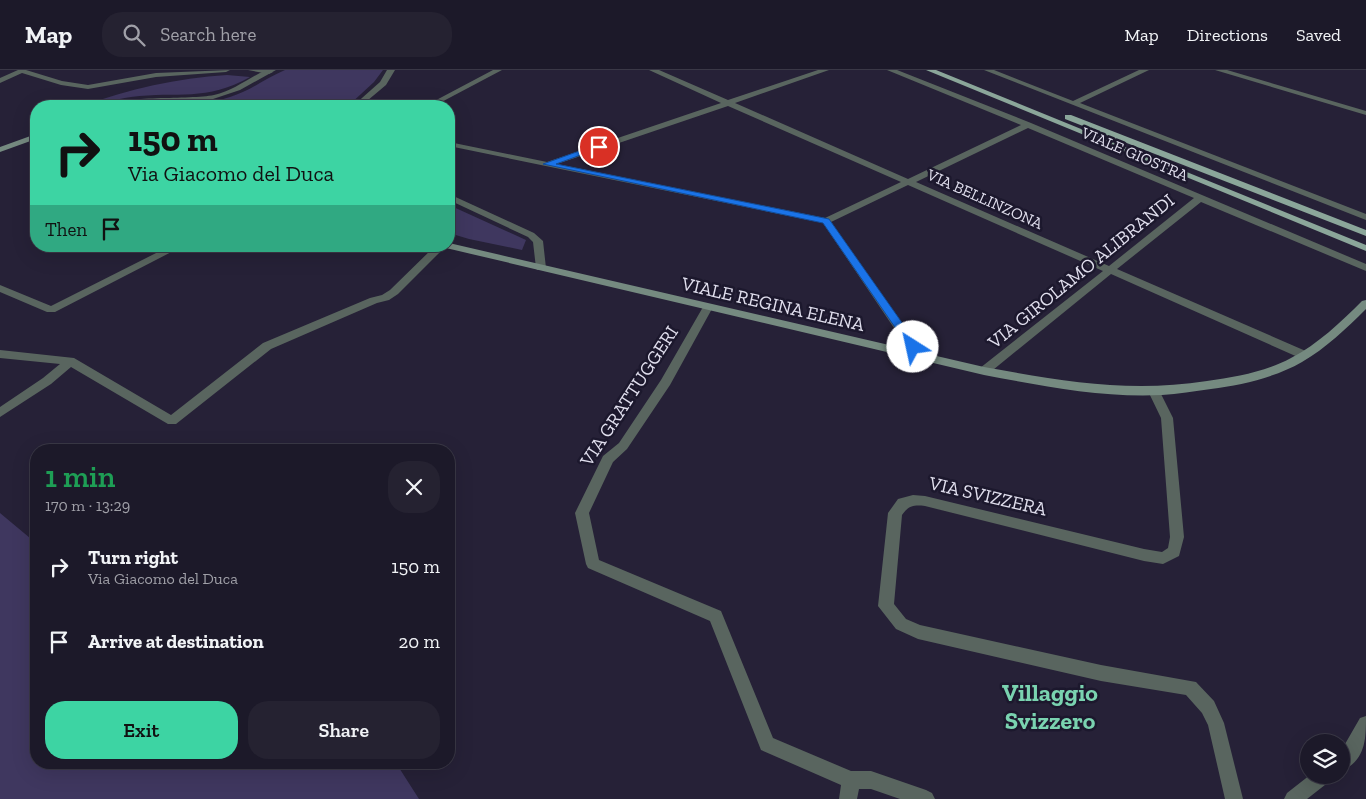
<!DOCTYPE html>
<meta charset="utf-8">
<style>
body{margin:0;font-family:"Zilla Slab",serif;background:#252231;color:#f1f3f6;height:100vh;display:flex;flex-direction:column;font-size:19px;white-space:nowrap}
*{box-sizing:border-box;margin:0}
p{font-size:16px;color:#a0a0a8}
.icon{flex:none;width:28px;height:28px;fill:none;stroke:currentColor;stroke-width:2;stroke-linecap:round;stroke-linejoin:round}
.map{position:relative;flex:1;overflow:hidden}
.sheet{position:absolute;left:30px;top:374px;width:425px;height:325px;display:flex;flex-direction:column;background:#1c1929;border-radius:20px;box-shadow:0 5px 20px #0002,0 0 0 1px #3a3846}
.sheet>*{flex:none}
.guide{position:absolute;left:30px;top:30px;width:425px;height:152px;border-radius:20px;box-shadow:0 5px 20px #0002,0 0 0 1px #3a3846;background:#3dd4a3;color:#111;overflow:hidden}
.tools{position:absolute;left:1300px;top:664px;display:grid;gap:10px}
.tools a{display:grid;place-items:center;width:50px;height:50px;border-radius:50%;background:#1c1929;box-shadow:0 5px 20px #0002,0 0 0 1px #3a3846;font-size:25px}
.pin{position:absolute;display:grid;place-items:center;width:42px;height:42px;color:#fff;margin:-21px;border:2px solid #fff;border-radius:50%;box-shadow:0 1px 5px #0007}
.me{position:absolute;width:55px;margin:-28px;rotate:325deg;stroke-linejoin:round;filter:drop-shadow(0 0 4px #0008)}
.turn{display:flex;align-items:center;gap:18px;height:105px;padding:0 15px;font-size:22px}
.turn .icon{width:65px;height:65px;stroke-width:2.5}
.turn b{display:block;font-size:35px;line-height:42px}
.then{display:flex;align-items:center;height:48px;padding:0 15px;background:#0003;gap:10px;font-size:19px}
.round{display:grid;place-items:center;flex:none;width:52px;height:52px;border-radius:20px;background:#252231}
.overview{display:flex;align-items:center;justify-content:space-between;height:85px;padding:0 15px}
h1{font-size:30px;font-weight:600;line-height:38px;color:#1e9e55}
.action{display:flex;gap:10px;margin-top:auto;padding:10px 15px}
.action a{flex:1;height:58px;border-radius:20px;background:#3dd4a3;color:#111;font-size:20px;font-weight:600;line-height:58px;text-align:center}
.action a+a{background:#252231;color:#f1f3f6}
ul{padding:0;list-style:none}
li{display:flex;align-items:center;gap:15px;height:75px;padding:0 15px}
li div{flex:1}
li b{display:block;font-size:19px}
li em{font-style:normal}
header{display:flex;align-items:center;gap:30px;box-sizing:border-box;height:70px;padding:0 25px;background:#1c1929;border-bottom:1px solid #3a3846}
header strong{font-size:24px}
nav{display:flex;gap:28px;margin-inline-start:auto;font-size:18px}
.search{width:350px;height:45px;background:#252231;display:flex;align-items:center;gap:12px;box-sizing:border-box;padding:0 18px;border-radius:20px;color:#a0a0a8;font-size:19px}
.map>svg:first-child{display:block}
</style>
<header>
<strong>Map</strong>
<div class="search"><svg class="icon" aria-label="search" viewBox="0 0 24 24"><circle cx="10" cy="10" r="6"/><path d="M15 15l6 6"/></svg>Search here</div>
<nav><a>Map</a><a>Directions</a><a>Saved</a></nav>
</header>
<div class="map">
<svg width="1366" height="729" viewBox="0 0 1366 729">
<rect width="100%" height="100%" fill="#262137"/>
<!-- green -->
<path fill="#3f375f" d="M285,0H383L374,12L348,36H134C166,32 198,38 230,27C250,21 266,8 285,0Z
M227,5L250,7C206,32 178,21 131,27C114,29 98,36 82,36C129,19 177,8 227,5Z
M449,135L526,170L522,180L469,169L449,163Z
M0,443L36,473V692L396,693L419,729H0Z"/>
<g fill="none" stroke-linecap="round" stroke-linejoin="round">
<!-- minor -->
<path fill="#59655f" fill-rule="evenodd" d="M18,0H26L62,11L88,15L156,3L230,0L226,2L156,7L88,19L61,15L22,3L0,13V8Z
M248,0H269L273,2L269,4Z
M493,0H502L434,36H425Z
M649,0H659L728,30L818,0H829L735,33L908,109L1021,55L887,0H897L1031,53L1366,194V201L1201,132L1117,199L1308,282L1310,285L1308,288H1300L1111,204L988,304H980L978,301L980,298L1103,201L908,115L831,152L923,283L925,286L919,290L915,289L823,153L449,76V72L547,92L721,33ZM728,36L901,112L825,148L557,94ZM1028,58L1194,128L1109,196L916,112Z
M984,0H994L1073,31L1139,0H1149L1080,33L1366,144V150Z
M1215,0H1227L1366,41V45Z
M170,176H183L55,242H47L0,222V215L51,236Z
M435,176H446L398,224L389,230L377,233L271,279L176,354H168L71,297L51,314L0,347V337L43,308L60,294L0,288V280L74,288L171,345L263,273L370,228L382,225L390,220Z
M708,234L713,237L670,315L627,379L613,392L589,443L599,490L721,541L773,668L851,701H871L926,720L932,723L935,729H900L871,719H859L857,729H839L841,715L761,680L710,551L588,498L586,494L575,443L603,386L619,373L661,310L703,237Z
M1154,317L1158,318L1173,348L1184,467L1179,486L1163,494L1144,491L925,436C914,435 909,435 902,445L894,534L906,549L920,555L1101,595L1196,612L1214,631L1224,653L1243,729H1225L1208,655L1202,643L1186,625L1101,611L918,569L896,559L878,536L888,443L898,429L913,425L925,426L1144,479L1162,482L1168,478L1170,467L1161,348L1148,321Z
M1366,646C1366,668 1366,691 1341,701V681L1360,648Z
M1310,705H1333L1330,711L1307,729H1284L1287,723Z"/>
<!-- tertiary -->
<path fill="#59655f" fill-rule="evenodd" d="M266,0H276L240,20L213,29L187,32L106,36C122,25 190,30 214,25C233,21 248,8 266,0Z
M387,0H395L386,15L361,36H353L380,12Z
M449,124L534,163L543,171L546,198L545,200H537L536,198L533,172L528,167L449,130Z"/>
<!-- secondary -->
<path fill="#758a80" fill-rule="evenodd" d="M36,64V69L0,82V77Z
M449,173L984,297C1062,311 1128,323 1207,311C1236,307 1265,302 1291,288C1318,274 1341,252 1362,231L1366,230V239C1346,259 1326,278 1302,292C1274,308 1241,315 1211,319C1194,321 1178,324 1162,325C1102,328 1043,316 984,305L446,178L444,176H449Z"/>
<!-- primary -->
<path fill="#8ba69a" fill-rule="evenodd" d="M926,0H936L1366,175V181Z
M1065,45H1071L1366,160V166L1065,49Z"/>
</g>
<!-- route -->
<path fill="#1a73e8" stroke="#114b97" d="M596,75L603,77L556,94L829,149L917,274V279H910L823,153L543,94Z"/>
<g text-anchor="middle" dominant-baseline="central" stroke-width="5" stroke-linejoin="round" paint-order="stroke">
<!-- far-street labels -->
<g font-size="16" fill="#e1dfee" stroke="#1c182d">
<text transform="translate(1135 84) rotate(23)">VIALE GIOSTRA</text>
<text transform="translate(985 129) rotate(24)">VIA BELLINZONA</text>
</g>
<!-- street labels -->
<g font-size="19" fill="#e1dfee" stroke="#1c182d">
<text transform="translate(1081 201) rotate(-39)">VIA GIROLAMO ALIBRANDI</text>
<text transform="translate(773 234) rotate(13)">VIALE REGINA ELENA</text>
<text transform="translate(629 326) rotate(-57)">VIA GRATTUGGERI</text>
<text transform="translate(988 426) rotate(13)">VIA SVIZZERA</text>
</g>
<!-- near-neighbourhood labels -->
<g font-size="24" font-weight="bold" fill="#7ad3b0" stroke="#1c182d">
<text x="1050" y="622">Villaggio<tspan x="1050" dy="28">Svizzero</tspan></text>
</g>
</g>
</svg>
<div class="tools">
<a><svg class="icon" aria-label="layers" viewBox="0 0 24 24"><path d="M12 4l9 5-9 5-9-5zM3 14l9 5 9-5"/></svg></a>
</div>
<div class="pin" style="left:599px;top:77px;background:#d93025"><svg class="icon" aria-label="arrive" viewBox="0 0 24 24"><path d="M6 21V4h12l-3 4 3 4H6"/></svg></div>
<svg class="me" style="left:913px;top:277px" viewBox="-20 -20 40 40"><circle r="19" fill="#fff"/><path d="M0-13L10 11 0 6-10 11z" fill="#1a73e8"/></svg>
<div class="guide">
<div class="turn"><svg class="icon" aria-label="right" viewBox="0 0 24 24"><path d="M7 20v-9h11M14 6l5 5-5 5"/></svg><div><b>150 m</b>Via Giacomo del Duca</div></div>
<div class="then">Then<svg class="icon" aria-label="arrive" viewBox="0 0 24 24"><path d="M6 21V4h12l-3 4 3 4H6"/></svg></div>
</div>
<section class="sheet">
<div class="overview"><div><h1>1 min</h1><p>170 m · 13:29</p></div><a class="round"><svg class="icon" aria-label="close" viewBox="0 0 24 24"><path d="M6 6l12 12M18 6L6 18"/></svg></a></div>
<ul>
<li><svg class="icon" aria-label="right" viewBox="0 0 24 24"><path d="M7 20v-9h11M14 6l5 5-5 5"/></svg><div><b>Turn right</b><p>Via Giacomo del Duca</p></div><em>150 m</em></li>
<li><svg class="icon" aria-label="arrive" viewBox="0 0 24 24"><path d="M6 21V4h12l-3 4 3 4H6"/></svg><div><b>Arrive at destination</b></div><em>20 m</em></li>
</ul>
<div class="action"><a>Exit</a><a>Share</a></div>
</section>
</div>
